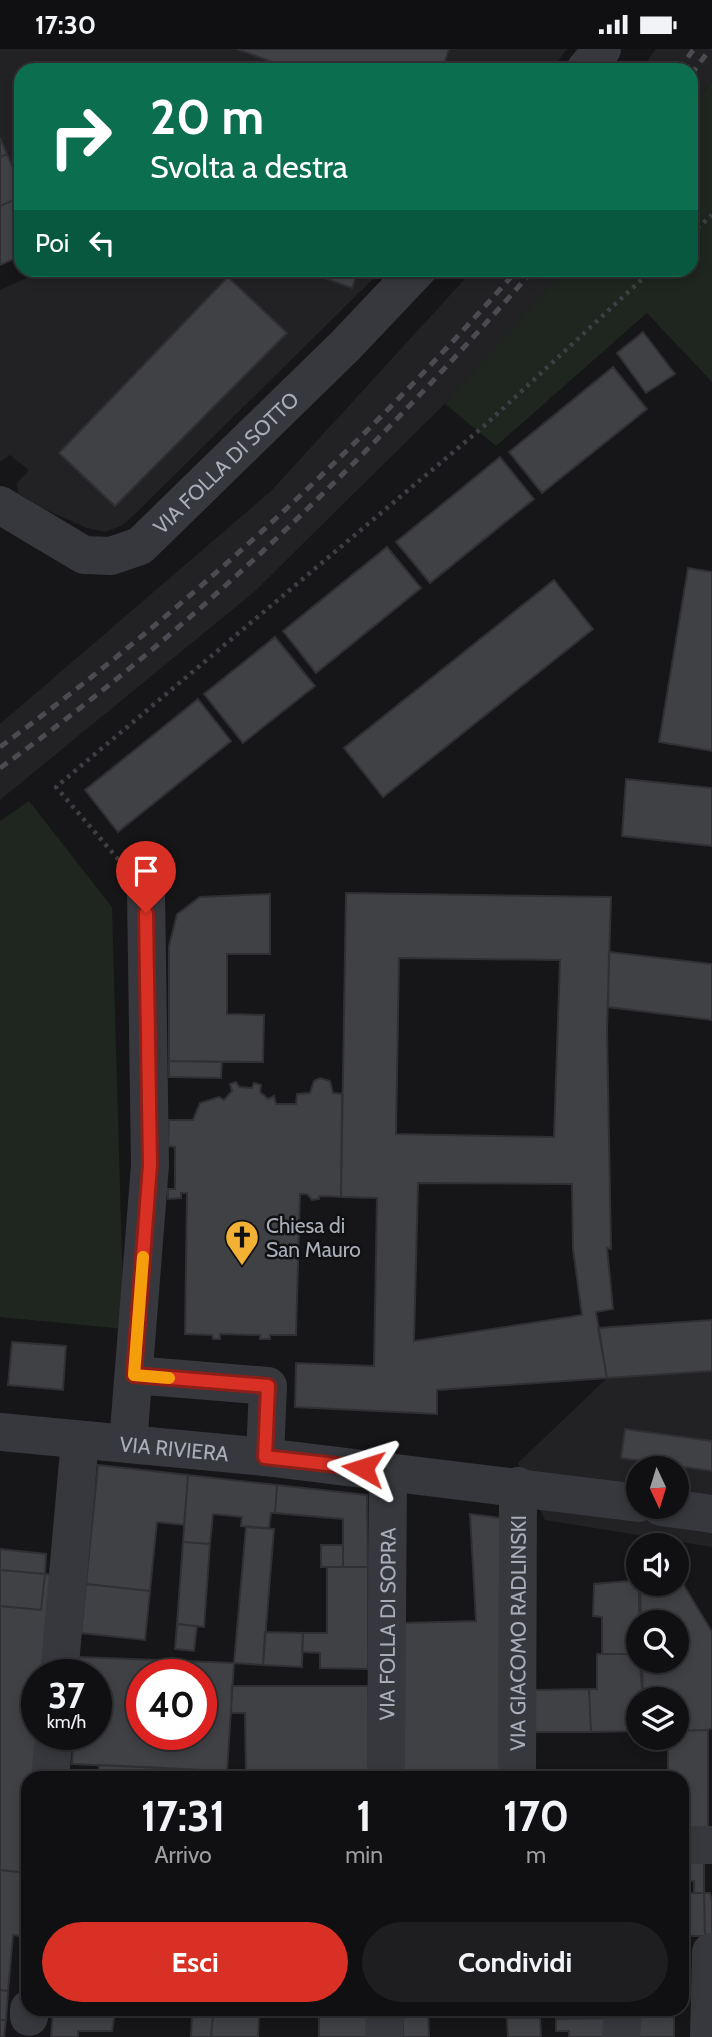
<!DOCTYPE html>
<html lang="it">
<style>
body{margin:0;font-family:Cabin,sans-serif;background:#1e1e20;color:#f1f3f6;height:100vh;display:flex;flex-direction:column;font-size:26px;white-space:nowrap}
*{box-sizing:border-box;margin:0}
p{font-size:23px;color:#9c9d9f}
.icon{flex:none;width:38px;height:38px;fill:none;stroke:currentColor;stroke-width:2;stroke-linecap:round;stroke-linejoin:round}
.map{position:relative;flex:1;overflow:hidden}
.side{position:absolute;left:21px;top:1722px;width:668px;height:245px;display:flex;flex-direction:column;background:#101012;border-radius:21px;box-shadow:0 4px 10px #0003,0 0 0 2px #303032}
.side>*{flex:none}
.banner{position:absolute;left:14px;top:14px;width:684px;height:214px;border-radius:21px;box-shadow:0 4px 10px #0003,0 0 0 2px #303032;background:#0b6e4f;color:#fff;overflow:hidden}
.needle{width:46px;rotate:176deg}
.fabs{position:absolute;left:626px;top:1407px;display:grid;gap:14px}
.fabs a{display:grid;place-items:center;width:63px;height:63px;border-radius:50%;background:#101012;box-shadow:0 4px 10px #0003,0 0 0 2px #303032;font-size:35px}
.speed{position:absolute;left:21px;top:1610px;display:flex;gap:14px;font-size:35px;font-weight:700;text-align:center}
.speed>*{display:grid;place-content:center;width:91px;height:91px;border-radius:50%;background:#101012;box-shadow:0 4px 10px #0003,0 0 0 2px #303032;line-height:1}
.speed small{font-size:18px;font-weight:400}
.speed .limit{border:10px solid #d22;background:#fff;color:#111}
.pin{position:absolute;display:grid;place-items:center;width:60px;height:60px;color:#fff;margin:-72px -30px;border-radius:50% 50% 50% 0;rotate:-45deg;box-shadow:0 0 7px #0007}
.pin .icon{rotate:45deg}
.me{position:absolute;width:77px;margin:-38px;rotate:276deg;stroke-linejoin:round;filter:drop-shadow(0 0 5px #0008)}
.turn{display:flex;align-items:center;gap:24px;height:147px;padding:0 21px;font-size:32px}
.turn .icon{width:91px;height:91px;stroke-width:2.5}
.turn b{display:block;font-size:49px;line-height:60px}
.then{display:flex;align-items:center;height:66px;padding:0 21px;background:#0003;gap:14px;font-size:26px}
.eta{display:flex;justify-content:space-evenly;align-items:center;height:119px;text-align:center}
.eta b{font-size:42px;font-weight:800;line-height:49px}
.cta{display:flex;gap:14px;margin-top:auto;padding:14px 21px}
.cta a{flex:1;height:80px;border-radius:42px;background:#d93025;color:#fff;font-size:28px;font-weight:800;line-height:80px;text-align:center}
.cta a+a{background:#1e1e20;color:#f1f3f6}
.status{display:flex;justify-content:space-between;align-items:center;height:49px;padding:0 35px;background:#101012;direction:ltr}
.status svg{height:19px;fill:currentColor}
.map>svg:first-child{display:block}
</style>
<div class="status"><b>17:30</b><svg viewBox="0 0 49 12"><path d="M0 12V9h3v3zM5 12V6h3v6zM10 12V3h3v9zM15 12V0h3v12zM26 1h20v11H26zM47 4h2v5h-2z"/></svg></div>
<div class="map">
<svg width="712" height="1988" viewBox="0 0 712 1988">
<rect width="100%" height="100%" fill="#161618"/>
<!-- built -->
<path fill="#222225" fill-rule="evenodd" d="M0,0H567L551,21H21V136L0,89Z
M656,0H712V32L691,61V21H640Z
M44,221H382L133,467L121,477L105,483L87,479L44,460L18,444L17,434L29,421L10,406L0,413V241Z
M473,221H565L468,332L254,543L0,751V675L271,442Z
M712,1322V1498L545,1471L518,1414L607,1329ZM639,1419H677V1458H639Z"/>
<!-- green -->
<path fill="#1e261f" d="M712,32V333L647,264L496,397L445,355L565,221L691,220V61Z
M29,752L112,858L124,1280L0,1268V772Z"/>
<!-- building -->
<path fill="#404145" stroke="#303034" stroke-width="2" fill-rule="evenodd" d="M237,0H449L442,21H294Z
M0,89L7,105L0,108Z
M7,105L21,137V148L0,157V108Z
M21,148V207L0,216V157Z
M299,220H359L352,239Z
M228,228L287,284L115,457L59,404Z
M643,283L675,325L646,344L617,304Z
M613,318L647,360L542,444L509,403Z
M500,408L534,450L430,534L396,493Z
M387,498L421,539L316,624L283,582Z
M688,519L712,523V702L659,693Z
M554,531L593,580L383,748L344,699Z
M275,588L315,637L243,694L204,645Z
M198,650L231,692L118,783L85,741Z
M626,730L712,739V797L622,787Z
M346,844L611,848L607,981L611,1200L607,1199L613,1260L596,1263L607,1329L437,1341V1365L295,1358L296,1314L374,1317L377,1149L341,1148ZM399,909L560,911L554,1088L396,1085ZM418,1134L572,1135L573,1200L582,1266L414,1292Z
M270,845V905H227V965L264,966L263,1013L169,1012V897L177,865L200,848Z
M609,903L712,915V971L608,958Z
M169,1012L222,1013L221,1029L169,1028Z
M320,1029L330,1032L333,1044L342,1045L341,1148L319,1147V1150L312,1151L307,1145H300L296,1286H270V1290H260V1286L220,1285V1290H213L212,1286L185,1285L187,1144H181V1149L168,1150V1140H175V1098L168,1097L169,1071H193L200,1054L219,1048L224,1051L232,1042L230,1035L236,1033L239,1038L252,1039L254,1034L261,1036L260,1043L268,1050L274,1047L276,1055H296L297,1045L310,1044L314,1032Z
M712,1271V1322L607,1329L598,1279Z
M12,1293L66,1297L63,1341L8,1336Z
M625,1380L712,1392V1422L621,1409Z
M98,1416L188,1426L184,1476L157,1473L150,1542L86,1535Z
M188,1426L277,1436L275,1464H271L269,1479L241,1477L242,1468L213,1465L210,1495L183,1493Z
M277,1436L367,1446L368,1518H343V1470L275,1464Z
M470,1465L509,1470L510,1729H402L401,1574L476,1572Z
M246,1478L274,1480L263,1616L234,1614Z
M183,1493L210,1495L204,1578L177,1575Z
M321,1496H343V1518H321Z
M0,1500L46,1505L45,1525L0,1521Z
M327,1518H368V1620L320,1619V1604L302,1603L303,1584H327Z
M0,1521L45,1525L41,1561L0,1557Z
M45,1525L63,1527L53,1626H37V1685L42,1729H28V1824L0,1821V1557L41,1561Z
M677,1525L712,1583V1679L708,1681L677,1682V1650H643L642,1612H677V1573H641L640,1535H677Z
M639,1531V1605H602V1568L593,1567L594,1535Z
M86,1535L150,1542L145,1591L81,1584Z
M177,1575L197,1577L194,1602L175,1600Z
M265,1583L303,1584L302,1618L263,1616Z
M597,1605H639L643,1650H639V1682L591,1683L589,1640H597Z
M79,1608L234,1614L227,1722L72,1715L74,1685H96V1626H78ZM142,1626H201V1685H142Z
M232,1637H368L369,1729H246L245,1664H231Z
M589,1640L591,1683H534V1641Z
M708,1681V1789H682V1729H668V1689H677V1682Z
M99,1716L165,1719L164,1729H98Z
M572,1721H592V1729H550L551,1725H572Z
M682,1812H704V1844H694V1832H682Z
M0,1821L28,1824L26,1888L13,1886L8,1942L0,1941Z
M682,1844H704L705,1887H682Z
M704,1844H710L712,1852V1887H705Z
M0,1941L8,1942L6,1971H0Z
M61,1960H115V1964L61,1963Z
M213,1960H259V1968L213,1966Z
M403,1960H428L429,1988H403Z
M638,1960H674V1988H639Z
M53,1962L115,1964L112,1982H78V1988H51Z
M213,1966L211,1988H191L192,1967Z
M213,1966L259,1968L258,1988H211Z
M369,1967V1988H319V1968Z
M507,1969H540L541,1988H508Z
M605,1969L606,1988H569V1982H556V1970Z
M0,1971H6L4,1988H0Z"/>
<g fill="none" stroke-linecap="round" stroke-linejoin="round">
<!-- path -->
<path stroke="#3d3f44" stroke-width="4.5" stroke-dasharray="3.5 5" stroke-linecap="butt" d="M691,185L712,166
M124,817L56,738L483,378L653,220"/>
<!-- minor -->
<g stroke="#37383d" stroke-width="38">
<path d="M585,21L602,0"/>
<path id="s1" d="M0,456L84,506L111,507L140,497L345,297L418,220"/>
<path d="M134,1326L268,1337L265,1408"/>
<path id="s2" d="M0,1383L265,1408L639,1454"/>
<path d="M128,1395L150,1116L146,843"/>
<path d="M661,1458L712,1465"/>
<path d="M59,1626L80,1391"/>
<path d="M50,1729L54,1685"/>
<path id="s3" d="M386,1729L388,1422"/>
<path id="s4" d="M517,1729L518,1437"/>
<path d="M682,1796H712"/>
<path d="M29,1968V1960"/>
<path d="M384,1988L385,1960"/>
<path d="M621,1988L623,1960"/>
<path d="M709,1988L711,1903"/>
</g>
<!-- rail -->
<path stroke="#4a4c52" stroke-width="5" stroke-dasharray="9 7" stroke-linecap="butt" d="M678,21L694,0
M691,26L710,0
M0,698C189,559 363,397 518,220
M0,719C197,578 374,403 534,220"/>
</g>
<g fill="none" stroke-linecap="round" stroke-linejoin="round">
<!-- route casing -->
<g stroke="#8d1f18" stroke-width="18">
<path id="route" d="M146,864L150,1116L134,1326L268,1337L265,1408L363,1419"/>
</g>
<!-- route -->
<use href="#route" stroke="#d93025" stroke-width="12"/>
<!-- slow -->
<path stroke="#f59e0b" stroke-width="12" d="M143,1208L134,1326L169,1329"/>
</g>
<!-- icons -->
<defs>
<g id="church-pin" transform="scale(1.75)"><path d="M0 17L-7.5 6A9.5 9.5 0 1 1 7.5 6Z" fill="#f2b134" stroke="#111113"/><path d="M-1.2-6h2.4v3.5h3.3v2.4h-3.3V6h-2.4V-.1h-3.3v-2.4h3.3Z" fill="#111"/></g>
</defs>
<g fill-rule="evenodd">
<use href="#church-pin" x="242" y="1188"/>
</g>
<g text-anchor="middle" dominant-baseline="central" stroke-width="5" stroke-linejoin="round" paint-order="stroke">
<!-- street labels -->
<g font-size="21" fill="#a8adb8" stroke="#111113">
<text stroke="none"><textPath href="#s1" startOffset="275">VIA FOLLA DI SOTTO</textPath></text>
<text stroke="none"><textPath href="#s2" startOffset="175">VIA RIVIERA</textPath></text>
<text stroke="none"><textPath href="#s3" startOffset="154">VIA FOLLA DI SOPRA</textPath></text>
<text stroke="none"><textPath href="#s4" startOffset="145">VIA GIACOMO RADLINSKI</textPath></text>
</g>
<!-- poi labels -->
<g font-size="21" fill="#a8adb8" stroke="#111113" text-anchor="start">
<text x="266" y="1176">Chiesa di<tspan x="266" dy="24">San Mauro</tspan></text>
</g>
</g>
</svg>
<div class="fabs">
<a><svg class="needle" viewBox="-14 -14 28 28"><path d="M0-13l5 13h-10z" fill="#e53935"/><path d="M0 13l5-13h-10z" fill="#9c9d9f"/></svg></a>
<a><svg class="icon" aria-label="sound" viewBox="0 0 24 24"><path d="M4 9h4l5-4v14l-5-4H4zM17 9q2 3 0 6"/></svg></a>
<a><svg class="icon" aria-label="search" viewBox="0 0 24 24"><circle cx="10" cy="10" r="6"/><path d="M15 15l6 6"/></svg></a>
<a><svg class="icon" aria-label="layers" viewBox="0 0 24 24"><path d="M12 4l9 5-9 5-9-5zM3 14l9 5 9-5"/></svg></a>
</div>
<div class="speed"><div>37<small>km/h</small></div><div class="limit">40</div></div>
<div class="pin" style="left:146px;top:864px;background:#d93025"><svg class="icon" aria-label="arrive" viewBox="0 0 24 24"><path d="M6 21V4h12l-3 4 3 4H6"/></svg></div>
<svg class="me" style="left:363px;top:1419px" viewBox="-20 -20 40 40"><path d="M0-17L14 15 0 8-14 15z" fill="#d93025" stroke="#fff" stroke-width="4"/></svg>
<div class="banner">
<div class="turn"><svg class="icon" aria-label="right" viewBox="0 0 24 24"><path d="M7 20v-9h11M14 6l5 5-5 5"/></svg><div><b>20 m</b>Svolta a destra</div></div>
<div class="then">Poi<svg class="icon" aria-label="left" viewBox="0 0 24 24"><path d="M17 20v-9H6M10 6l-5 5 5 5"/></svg></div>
</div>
<section class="side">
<div class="eta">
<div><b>17:31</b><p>Arrivo</p></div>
<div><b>1</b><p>min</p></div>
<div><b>170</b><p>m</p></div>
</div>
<div class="cta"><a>Esci</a><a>Condividi</a></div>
</section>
</div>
